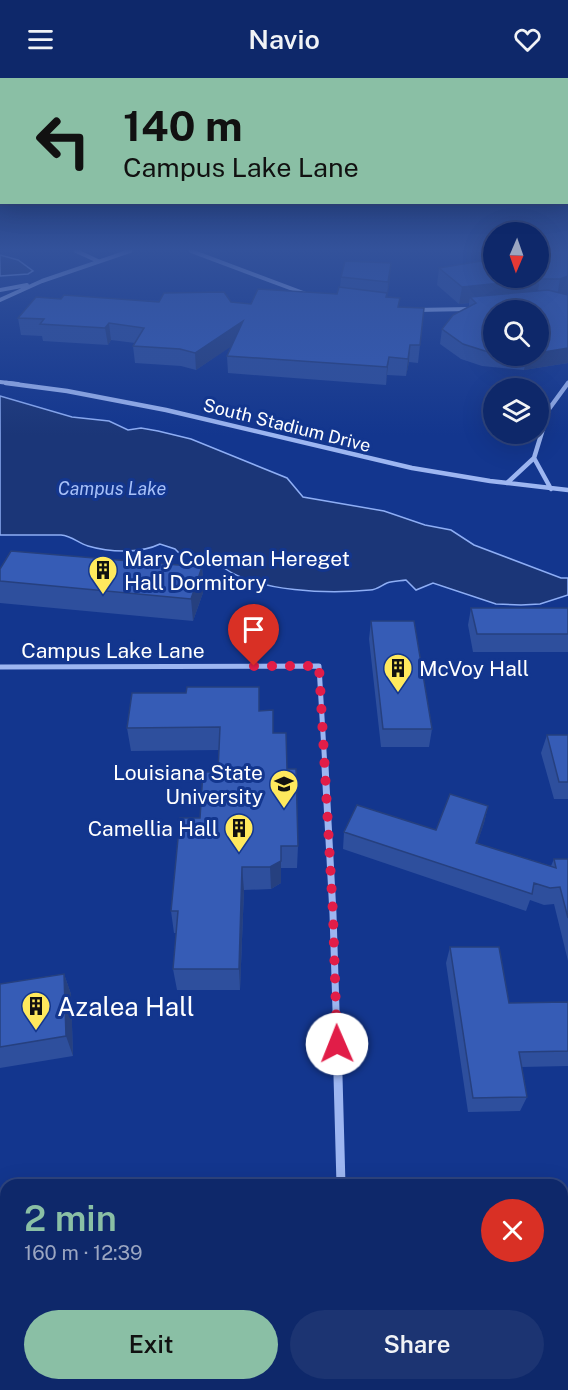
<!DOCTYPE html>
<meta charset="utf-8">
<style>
body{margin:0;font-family:"Public Sans",sans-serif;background:#1c3472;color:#f1f3f6;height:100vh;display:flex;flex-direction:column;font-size:22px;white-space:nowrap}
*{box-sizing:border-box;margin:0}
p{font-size:20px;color:#9ba6c1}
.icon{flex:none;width:33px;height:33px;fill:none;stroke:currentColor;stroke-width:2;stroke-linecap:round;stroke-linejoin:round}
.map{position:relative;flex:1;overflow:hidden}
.panel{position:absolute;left:0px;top:1101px;width:568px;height:212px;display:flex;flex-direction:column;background:#0e286a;border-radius:18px 18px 0 0;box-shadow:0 6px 24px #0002,0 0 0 2px #2e447e}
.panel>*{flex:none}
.top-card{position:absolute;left:0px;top:0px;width:568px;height:126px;box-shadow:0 6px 24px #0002,0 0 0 2px #2e447e;background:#8abfa5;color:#111;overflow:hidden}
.needle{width:39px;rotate:182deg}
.buttons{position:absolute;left:483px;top:144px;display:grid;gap:12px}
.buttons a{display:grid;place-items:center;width:66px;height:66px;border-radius:50%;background:#0e286a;box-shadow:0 6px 24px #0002,0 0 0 2px #2e447e;font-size:30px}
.pin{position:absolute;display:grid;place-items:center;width:51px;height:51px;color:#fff;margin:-62px -26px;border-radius:50% 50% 50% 0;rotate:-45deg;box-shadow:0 0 6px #0007}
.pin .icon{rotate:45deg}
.me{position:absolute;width:66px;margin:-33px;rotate:359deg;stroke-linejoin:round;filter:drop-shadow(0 0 4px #0008)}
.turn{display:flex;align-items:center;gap:21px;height:126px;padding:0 24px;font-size:27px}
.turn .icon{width:78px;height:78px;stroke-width:2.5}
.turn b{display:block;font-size:42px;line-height:51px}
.round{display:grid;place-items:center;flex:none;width:63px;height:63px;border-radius:32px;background:#1c3472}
.head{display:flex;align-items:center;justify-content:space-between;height:102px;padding:0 24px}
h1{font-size:36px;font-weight:600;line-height:45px;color:#8abfa5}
.button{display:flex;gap:12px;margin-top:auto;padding:12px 24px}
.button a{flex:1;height:69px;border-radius:36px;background:#8abfa5;color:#111;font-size:24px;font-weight:600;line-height:69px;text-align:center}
.button a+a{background:#1c3472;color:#f1f3f6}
header{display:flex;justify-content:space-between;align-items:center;height:78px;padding:0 24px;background:#0e286a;font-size:27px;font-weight:600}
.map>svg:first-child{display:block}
</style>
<header><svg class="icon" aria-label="menu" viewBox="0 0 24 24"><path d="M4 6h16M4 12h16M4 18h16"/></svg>Navio<svg class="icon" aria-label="heart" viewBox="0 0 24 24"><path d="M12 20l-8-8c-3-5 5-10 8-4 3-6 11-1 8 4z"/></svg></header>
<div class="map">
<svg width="568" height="1312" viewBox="0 0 568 1312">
<rect width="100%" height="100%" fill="#13368e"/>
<!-- water -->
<path fill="#1b3678" stroke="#8eaef5" stroke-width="1.5" d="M0,177L18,182L33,193L28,196L0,198Z
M0,318L72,339L109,343L128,352L141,350L158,353L191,361L287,400L303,419L384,433L425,447L451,452L474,467L561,500H568V517L540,526L521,527L496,526L433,505L416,512L406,502C400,503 393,503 387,505C382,507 377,512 370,512C328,516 259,514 224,490L223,484L214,479L180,476L175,471L160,466C140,476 108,474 88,468C78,465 72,458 61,457H0Z"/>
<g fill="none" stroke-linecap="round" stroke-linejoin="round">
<!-- street-far4 -->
<path stroke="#9db6f1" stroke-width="4" d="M76,173L98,183
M191,173L306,216
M0,212L27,207
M0,222L42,203L130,173
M416,232L469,231
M0,304L18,306"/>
<!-- street-far3 -->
<path stroke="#9db6f1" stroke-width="4.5" d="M6,305L67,313L166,332L412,390L490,403L568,412
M507,405L534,380
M551,411L534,380L549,331L568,305"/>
<!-- street-far2 -->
<path stroke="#9db6f1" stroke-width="5" d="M0,589L319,588L325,690"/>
<!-- street-far1 -->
<path stroke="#9db6f1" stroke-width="7" d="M325,688L333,836L337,964"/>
<!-- street -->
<path stroke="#9db6f1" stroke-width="9" d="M337,962L341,1107
M562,1141H568
M0,1155H6"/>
</g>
<!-- wall -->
<path fill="#2e4f9d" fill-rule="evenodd" d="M538,173H568V215L564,216L568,217V285L524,292L482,288L461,281L440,266L442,251L469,229V225L459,226L437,207L439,190L492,192L538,200ZM494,232L538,278H494Z
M391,185L387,219L399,229L424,230L418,285L409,284L406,298L387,297L386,307L228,295L227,278L231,268L196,292L181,288L135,285L133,268L135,265L111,262L108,267L43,263L42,258L21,257L18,240L61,221L231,224L251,226L337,216L340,209L341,199Z
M202,489L204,512L193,543L0,525V491Z
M471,530H568V574H473L468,547Z
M371,543L432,651L429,669H381L369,561Z
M260,633L273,655L287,691L298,768L297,790H281V805L271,811L244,812L240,912H177L173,891L176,855H174L171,833L200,740L218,694L219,672L131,673L127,650Z
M547,657H568V721H554L541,675Z
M488,728L484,745L477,765L551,788L554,781H568V883L554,826L544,827L530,822L526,833L343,771L344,754L436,752Z
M450,869L509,925L568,924V988L522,989L527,1019L520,1033L468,1034L446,885Z
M64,896L71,916L73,978L0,990V906Z"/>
<!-- shaded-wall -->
<path fill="#26407f" d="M391,185L390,203L387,223L388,204Z
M568,198V215L557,219L560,201Z
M540,201L537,218L470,219L469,225L459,226L462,209Z
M243,243L244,260L196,292L195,275Z
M109,245L111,262L108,267L105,250Z
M410,267L409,284L406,298L408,281Z
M568,270V285L524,292L527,278H538V275Z
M389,279L387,297L386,307L387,289Z
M202,489L204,512L193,543L191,521Z
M488,728L484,745L472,782L476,765Z
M281,783V805L271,811L270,789Z
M242,789L244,812L240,912L239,891Z
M64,896L71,916L73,978L66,958Z
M151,1306H155V1312H150Z"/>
<!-- building -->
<path fill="#365cb6" stroke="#26407f" stroke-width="1.5" d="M538,173H568V198L560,201H540L462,209L439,190L481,183L492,192L494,191V200H538V177L544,176Z
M345,183L391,185L388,204L341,199Z
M339,209L387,215L386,219L400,220L398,229L424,230L420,267H410L408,281L389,279L387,289L227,278L243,243L195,275L180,271L133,268L144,250L109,245L105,250L40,246L44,241L18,240L36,219L61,221L64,217L159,224L164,215L224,214L231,224L251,226L258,211L337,216Z
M548,212L568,217V270L538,275V232H494V274L485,273L463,266L442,251L453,237L476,225L470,219Z
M11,473L202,489L191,521L0,503V491Z
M471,530H568V556H477Z
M371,543H414L432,651H383Z
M187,609H259V633L273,632V655H286L287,691H296L298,768H281V783L270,789H242L239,891H173L178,833H171L180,740H200L203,694H218L220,649L127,650L132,615H186Z
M547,657H568V704H559Z
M450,716L488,728L476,765L556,790L554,781H568V840L560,809L550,810L534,805L532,816L344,754L357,727L436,752Z
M450,869H499L509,925L568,924V973L519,974L527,1019L473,1020Z
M64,896L66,958L0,969V906Z
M15,1306H151L150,1312H15Z
M195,1306H300V1312H194Z"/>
<!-- sky -->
<linearGradient id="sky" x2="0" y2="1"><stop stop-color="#0a1e4e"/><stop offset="0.48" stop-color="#33529b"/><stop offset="1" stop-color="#33529b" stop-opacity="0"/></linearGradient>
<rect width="568" height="357" fill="url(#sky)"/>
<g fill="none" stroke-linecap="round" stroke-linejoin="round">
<!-- route -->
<path stroke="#e11d48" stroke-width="10" stroke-dasharray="0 18" d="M254,588H319L333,836L337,966"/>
</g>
<!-- icons -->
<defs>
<g id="building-pin" transform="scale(1.5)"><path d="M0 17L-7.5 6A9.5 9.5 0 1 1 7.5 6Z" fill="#ffe95d" stroke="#13368e"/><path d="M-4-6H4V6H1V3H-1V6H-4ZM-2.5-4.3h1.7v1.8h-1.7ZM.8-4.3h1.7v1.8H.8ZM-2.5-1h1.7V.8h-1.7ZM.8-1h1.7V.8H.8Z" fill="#111"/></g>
<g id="university-pin" transform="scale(1.5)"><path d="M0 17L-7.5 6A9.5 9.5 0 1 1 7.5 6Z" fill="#ffe95d" stroke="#13368e"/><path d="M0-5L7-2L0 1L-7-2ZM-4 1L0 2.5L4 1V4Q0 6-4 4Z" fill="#111"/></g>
</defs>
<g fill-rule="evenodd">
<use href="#building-pin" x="103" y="492"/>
<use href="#building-pin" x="398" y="590"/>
<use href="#university-pin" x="284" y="706"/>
<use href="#building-pin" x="239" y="750"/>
<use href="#building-pin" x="36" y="928"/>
</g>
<g text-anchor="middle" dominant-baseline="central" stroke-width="6" stroke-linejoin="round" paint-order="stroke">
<!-- far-street labels -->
<g font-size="18" fill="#fff" stroke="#13368e">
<text transform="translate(287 347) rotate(14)">South Stadium Drive</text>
</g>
<!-- far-water labels -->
<g font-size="18" font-style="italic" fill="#a8c1f8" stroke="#13368e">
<text x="112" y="410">Campus Lake</text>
</g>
<!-- poi labels -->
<g font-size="21" fill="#fff" stroke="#13368e" text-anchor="start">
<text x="124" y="480">Mary Coleman Hereget<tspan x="124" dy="24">Hall Dormitory</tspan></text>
<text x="419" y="590">McVoy Hall</text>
<text x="263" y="694" text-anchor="end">Louisiana State<tspan x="263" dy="24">University</tspan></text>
<text x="218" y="750" text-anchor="end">Camellia Hall</text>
</g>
<!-- street labels -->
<g font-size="21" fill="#fff" stroke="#13368e">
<text x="113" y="572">Campus Lake Lane</text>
</g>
<!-- near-poi labels -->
<g font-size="26" fill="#fff" stroke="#13368e" text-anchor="start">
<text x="57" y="928">Azalea Hall</text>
</g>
</g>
</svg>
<div class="buttons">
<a><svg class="needle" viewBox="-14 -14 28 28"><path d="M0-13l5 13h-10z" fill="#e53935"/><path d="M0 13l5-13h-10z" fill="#9ba6c1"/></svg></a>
<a><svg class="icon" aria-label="search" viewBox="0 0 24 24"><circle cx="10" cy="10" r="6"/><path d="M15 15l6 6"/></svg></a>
<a><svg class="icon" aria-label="layers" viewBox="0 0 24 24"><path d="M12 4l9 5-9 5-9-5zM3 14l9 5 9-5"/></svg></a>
</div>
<div class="pin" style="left:254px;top:588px;background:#d93025"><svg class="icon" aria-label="arrive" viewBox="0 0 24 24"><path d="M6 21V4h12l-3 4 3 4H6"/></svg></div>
<svg class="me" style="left:337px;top:966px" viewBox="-20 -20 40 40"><circle r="19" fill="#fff"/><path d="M0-13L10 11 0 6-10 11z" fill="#e11d48"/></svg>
<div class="top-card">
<div class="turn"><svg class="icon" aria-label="left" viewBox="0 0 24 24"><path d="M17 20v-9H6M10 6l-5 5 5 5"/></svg><div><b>140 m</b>Campus Lake Lane</div></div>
</div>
<section class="panel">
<div class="head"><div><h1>2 min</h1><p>160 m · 12:39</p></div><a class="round" style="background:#d93025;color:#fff"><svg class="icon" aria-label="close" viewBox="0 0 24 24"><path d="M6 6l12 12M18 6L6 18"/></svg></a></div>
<div class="button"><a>Exit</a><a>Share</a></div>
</section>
</div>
